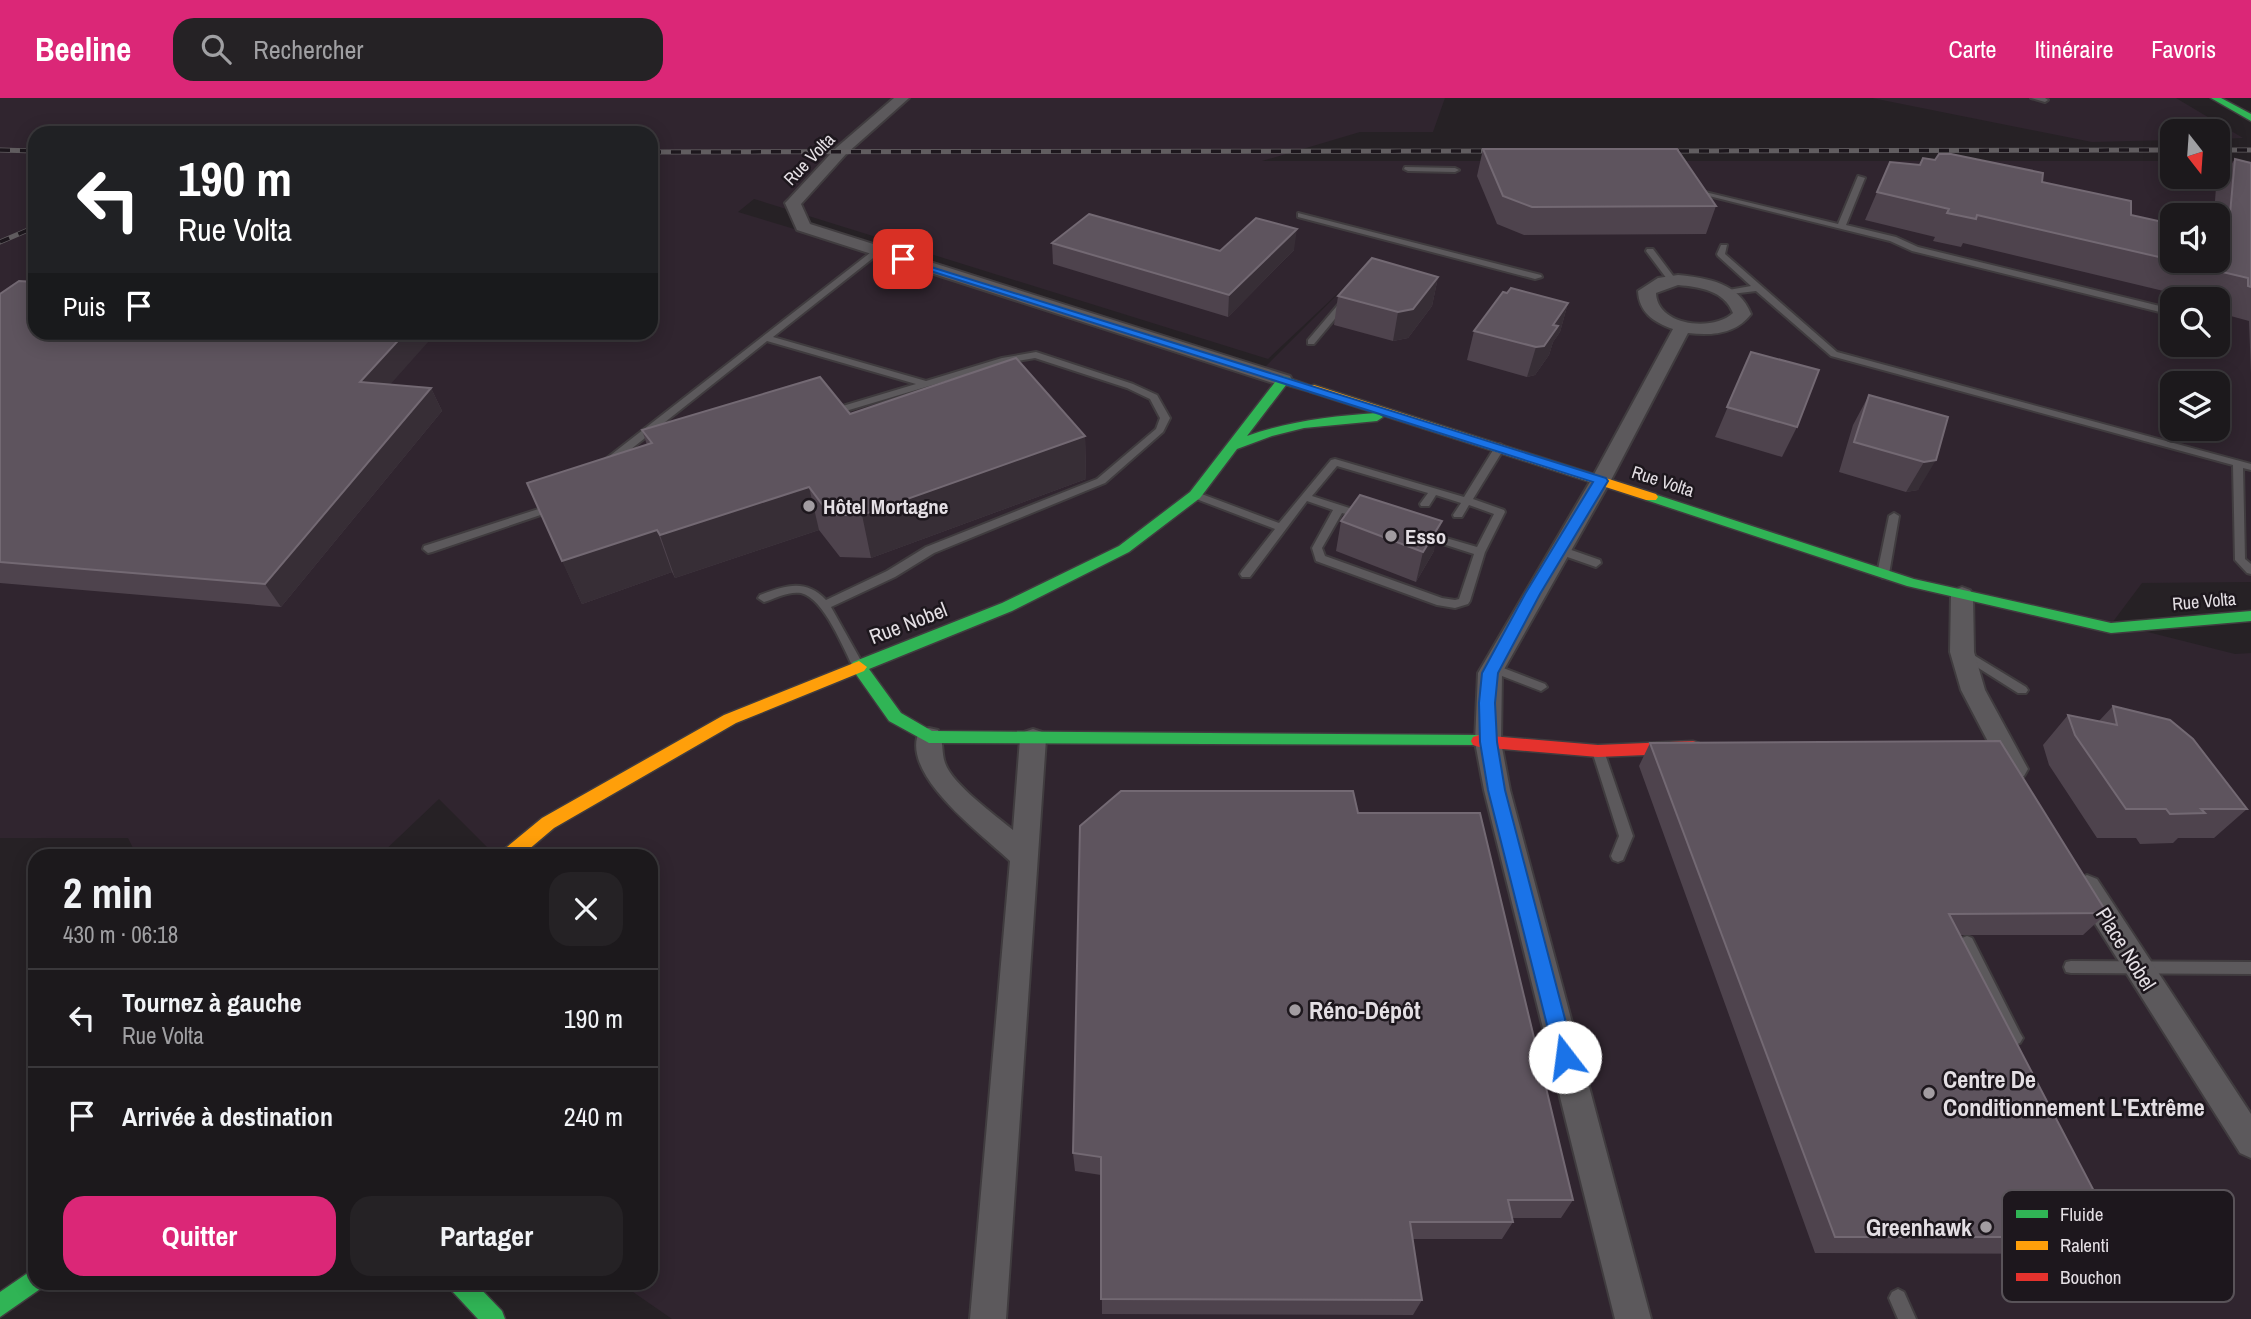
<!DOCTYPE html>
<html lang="fr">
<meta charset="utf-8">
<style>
body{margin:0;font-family:"Archivo Narrow",sans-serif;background:#252225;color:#f1f3f6;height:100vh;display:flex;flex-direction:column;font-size:26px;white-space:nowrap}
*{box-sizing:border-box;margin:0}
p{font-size:23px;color:#a0a0a3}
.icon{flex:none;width:38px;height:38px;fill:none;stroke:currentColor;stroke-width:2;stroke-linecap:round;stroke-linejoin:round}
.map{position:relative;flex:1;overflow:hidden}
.details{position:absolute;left:28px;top:751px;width:630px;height:441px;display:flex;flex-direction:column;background:#1c191c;border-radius:21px;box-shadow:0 4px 18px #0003,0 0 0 2px #3a383b}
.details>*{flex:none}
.banner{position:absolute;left:28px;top:28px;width:630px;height:214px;border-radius:21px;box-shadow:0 4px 18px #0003,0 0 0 2px #3a383b;background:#202124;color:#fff;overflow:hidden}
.needle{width:46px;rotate:163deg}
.buttons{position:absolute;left:2160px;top:21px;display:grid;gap:14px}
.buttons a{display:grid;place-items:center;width:70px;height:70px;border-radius:14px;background:#1c191c;box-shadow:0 4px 18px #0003,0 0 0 2px #3a383b;font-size:35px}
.pin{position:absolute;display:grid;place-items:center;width:60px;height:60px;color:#fff;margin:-30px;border-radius:14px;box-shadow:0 4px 10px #0006}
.me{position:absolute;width:77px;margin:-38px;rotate:345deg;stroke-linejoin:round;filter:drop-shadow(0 0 5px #0008)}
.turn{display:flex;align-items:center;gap:24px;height:147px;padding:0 35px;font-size:32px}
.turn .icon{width:91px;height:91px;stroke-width:2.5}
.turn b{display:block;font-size:49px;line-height:60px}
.then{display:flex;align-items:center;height:66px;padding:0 35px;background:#0003;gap:14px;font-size:26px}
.round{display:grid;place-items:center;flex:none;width:74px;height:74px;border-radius:21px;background:#252225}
.headline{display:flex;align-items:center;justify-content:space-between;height:119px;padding:0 35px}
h1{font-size:42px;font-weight:800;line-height:52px}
.action{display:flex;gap:14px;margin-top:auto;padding:14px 35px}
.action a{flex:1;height:80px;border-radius:21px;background:#db2777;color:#fff;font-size:28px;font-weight:800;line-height:80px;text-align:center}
.action a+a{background:#252225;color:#f1f3f6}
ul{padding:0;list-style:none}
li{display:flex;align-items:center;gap:21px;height:98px;padding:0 35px;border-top:2px solid #3a383b}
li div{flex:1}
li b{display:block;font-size:26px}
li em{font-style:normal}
header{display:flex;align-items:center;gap:42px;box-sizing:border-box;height:98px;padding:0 35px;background:#db2777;color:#fff}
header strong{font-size:33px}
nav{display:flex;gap:38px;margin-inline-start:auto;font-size:24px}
.search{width:490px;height:63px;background:#252225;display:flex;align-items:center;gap:18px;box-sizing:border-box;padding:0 24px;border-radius:21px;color:#a0a0a3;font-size:26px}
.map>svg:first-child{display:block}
</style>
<header>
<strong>Beeline</strong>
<div class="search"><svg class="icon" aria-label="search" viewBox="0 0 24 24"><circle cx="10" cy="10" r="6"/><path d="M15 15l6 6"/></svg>Rechercher</div>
<nav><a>Carte</a><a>Itinéraire</a><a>Favoris</a></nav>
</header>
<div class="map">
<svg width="2251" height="1221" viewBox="0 0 2251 1221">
<rect width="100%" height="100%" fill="#262125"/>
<!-- built -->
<path fill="#30252f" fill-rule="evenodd" d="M0,0H1445L1433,34H1360L1262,63H2172V79H2217V63H2251V484L2142,485L2112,525L2235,556L2251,555V1221H672L620,1185H651V758H496L439,701L379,758H137L128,740H0ZM35,35H651V234H35ZM754,101L1268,261L1352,182L1262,272L738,114ZM2172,117H2217V163H2172ZM2172,201H2217V247H2172ZM2172,285H2217V331H2172Z
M1872,0H2176L2243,40L2217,41V33H2172V42L2092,44Z"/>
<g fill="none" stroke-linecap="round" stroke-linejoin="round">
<!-- lane casing -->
<g stroke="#403c3f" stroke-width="4">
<path id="lane" d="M2031,0H2045L2048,2L2045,4Z
M1405,69L1455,70L1459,72L1455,74L1408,73L1404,71Z
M1858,78L1865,80L1846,127L1896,139L1918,149L2172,211V217L1912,153L1890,143L1701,96L1705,94L1838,126Z
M1298,115L1541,177L1542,179L1535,181L1298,119Z
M1721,147H1727L1725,156L1837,254L2251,366V372L2243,370L2245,461L2251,466V476L2247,475L2235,462L2233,367L1831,258L1756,193L1723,197V193L1751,188L1718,158L1717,156Z
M875,151L882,153L773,239L926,283L1002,260L1036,254L1133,286L1157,297L1170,320L1163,334L1105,385L934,455L895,479L831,509L864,568L858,572L854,571C844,552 824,500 801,495C789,493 776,500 764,504L758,500L760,497C785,488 805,480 826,502L887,473L926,449L1097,381L1156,331L1160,320L1150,301L1127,290L1035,260L1006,265L829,318L826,317V313L916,286L767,243L611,367H603V363Z
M1647,151H1653L1677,183L1676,185H1670L1646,153Z
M1342,202L1349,204L1314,246H1308V242Z
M1500,346L1505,349L1473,401L1504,412L1505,414L1485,454L1470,503L1468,506L1455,510L1437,507L1316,463L1312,450L1333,412L1307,403L1250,479H1242L1240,476L1242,473L1275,431L1191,399L1190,397L1191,395H1199L1279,425L1331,362L1335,361L1464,399L1495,349ZM1337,368L1428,395L1420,406L1421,408H1429L1436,397L1461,405L1453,417L1454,419H1462L1469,407L1494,416L1477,449L1422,433L1417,436L1418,438L1474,456L1459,501L1455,502L1442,500L1325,458L1322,450L1342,415L1361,420L1366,417L1365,415L1312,398Z
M554,406L558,407L559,409L558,411L432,454L428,455L423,451L424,448Z
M1894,415L1899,418L1889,476L1883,480L1877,476L1889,418Z
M1560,448L1600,462L1601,465L1596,469L1556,455L1555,452Z
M1962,550L2026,589L2028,592L2026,595H2018L1958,557L1956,554L1958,551Z
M1493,566L1545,586L1547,589L1541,593L1489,573L1487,570L1489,567Z
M1598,648L1602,650L1604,653L1633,738L1623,762L1618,764L1613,762L1611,758L1619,738L1592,653L1594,650Z
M1967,838L1972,840L2020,935L2023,940L2020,945L2015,947L2010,945L1960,844L1962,840Z
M2071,863L2251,864V876L2071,875L2066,874L2064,869L2066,864Z
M1898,1191L1904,1194L1916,1221H1898L1889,1200L1892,1194Z"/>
</g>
<!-- street casing -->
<g stroke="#403c3f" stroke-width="4">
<path id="street" d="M894,0H909L846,56L801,106L810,126L1290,278L1292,282L1290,286H1276L797,132L785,105L788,102L836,50Z
M1678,177C1708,180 1739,185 1751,216C1736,236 1712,238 1688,235L1611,382L1502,575L1501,644L1510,692L1651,1221H1615L1484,692L1475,644L1478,575L1591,382L1673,231C1653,224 1639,214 1638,193L1658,180ZM1678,187C1699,189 1724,192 1733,215C1713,234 1657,228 1656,195Z
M1962,489L1970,492L1973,497L1974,554L1985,592L2028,671L2024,678L2015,681L2006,678L1961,592L1950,554L1951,497L1954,492Z
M929,630L938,632C944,643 941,654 945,665C952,686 995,717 1013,732L1020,641L1024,634L1033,631L1042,634L1046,641L1006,1221H970L1010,763C983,737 897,675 920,632Z
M2087,777L2097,781L2251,1016V1060L2240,1055L2077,797L2073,789L2077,781Z"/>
</g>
<!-- fast casing -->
<g stroke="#403c3f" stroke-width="3">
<path id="fast" d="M2211,0H2221L2251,16V23Z
M1283,278L1320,291L1314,295L1286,287L1247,338C1289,323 1332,318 1377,315L1383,319L1377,323L1304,330L1272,338L1237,351L1200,400L1129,454L1012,513L869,571L901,615L932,633L1479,637L1485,639L1487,643L1485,647L929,645L889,623L853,572L850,568L853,564L1002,505L1119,448L1190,394L1279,279Z
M1651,395L1914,481L2111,525L2251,513V523L2111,535L1907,488L1646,402V396Z
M35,1170V1185H45L43,1189L0,1219V1194Z
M449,1185H475L502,1213L505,1221H478L452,1193Z"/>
</g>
<!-- slow casing -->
<g stroke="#403c3f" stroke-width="3">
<path id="slow" d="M1314,287L1656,396L1658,399L1656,402H1646L1310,294V288Z
M859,563L867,569L864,573L736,625L554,730L521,758H499L502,753L542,720L724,617Z"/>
</g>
<!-- jam casing -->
<g stroke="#403c3f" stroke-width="3">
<path id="jam" d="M1479,637L1598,647L1693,643L1699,645L1701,649L1699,653L1693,655L1598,659L1479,649L1473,647L1471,643L1473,639Z"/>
</g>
<!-- lane -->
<use href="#lane" fill="#5c595c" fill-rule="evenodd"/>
<!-- street -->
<use href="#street" fill="#5c595c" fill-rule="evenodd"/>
<!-- fast -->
<use href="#fast" fill="#30b455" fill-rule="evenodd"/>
<!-- slow -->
<use href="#slow" fill="#ff9f0a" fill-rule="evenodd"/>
<!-- jam -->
<use href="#jam" fill="#e5322d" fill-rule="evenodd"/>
<!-- rail casing -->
<g stroke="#615d60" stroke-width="5">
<path id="rail" d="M0,52L35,53
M2217,52H2251
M1659,53L2172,52
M651,54L1501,53
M0,144L35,129"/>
</g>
<!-- rail -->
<use href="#rail" stroke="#1d171d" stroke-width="3.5" stroke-dasharray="10" stroke-linecap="butt"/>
</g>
<!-- wall -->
<path fill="#4e434d" d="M1483,51L1716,108L1706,136L1524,137L1497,126L1477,78Z
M2235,61L2251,65V276L2249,223L2227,217V208L2217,206V201H2197L1963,145L1961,149L1933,143L1935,139L1865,122L1890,64L2042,84L2131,117L2172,126V163H2217V117H2214L2216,89Z
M1052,145L1220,153L1294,152L1228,219L1053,166Z
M1438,179L1432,208L1408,240L1393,243L1334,227L1338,198Z
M0,196L390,287L431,290L442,313L281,509L0,485Z
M1568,205L1560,234L1553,244L1549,257L1535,277L1527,279L1467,262L1474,233Z
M1751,254L1797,329L1782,359L1715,339Z
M1869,297L1948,319L1918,392L1906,394L1839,374L1853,327Z
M850,316L1085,338L1086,381L871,460L840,459L819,432L675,480L672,474L582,506L527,385L647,347L642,332Z
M1341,423L1434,453L1416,484L1336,453Z
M2113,608L2247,711L2214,740H2178L2173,745L2140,746L2136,740H2097L2049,667L2043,647L2068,617L2099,623Z
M1650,645L2107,815L2083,837H1960L2118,1139L2090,1156L1815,1155L1639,668Z
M1358,715L1573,1102L1561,1120H1512L1513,1124L1502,1141H1413L1422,1202L1413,1217L1102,1216L1101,1077L1075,1073L1073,1055Z"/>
<!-- shaded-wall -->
<path fill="#372e36" d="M1297,131L1294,152L1228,219L1229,197Z
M1438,179L1432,208L1408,240L1393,243L1398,214Z
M1568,205L1560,234L1553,244L1549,257L1535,277L1527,279L1536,249Z
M406,234H437L372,307L360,284Z
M431,290L442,313L281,509L265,486Z
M1085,338L1086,381L871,460L862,417Z
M1936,362L1918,392L1906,394L1924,364Z
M809,389L819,432L675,480L660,437Z
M1442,423L1434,453L1416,484L1423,454Z
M657,432L672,474L582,506L562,463Z"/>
<!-- building -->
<path fill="#5e545e" stroke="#736973" stroke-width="2" d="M1483,51H1677L1716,108L1532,109L1503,98Z
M1939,56H1951L2043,75L2042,84L2131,103V117L2172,126V162L1977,117L1976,121L1947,115L1949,111L1877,94L1890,64L1920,67L1923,60L1935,62Z
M2235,61L2251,65V189L2248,188V180L2176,163H2217V136L2228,138Z
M1089,116L1220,153L1256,120L1297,131L1229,197L1052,145Z
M1372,160L1438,179L1413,211L1398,214L1338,198Z
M19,183L35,184V234H406L360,284L431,290L265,486L0,464V196Z
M1511,190L1568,205L1553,227L1558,228L1544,248L1536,249L1474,233L1503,194L1507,195Z
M1751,254L1819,272L1797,329L1727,309Z
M1016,260L1085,338L862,417H830L809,389L660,437L657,432L562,463L527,385L652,345L642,332L820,279L850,316Z
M1869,297L1948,319L1936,362L1924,364L1854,344Z
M1360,397L1442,423L1423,454L1341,423Z
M2113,608L2170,622L2193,641L2247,711H2201L2205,715L2170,716L2166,711H2126L2075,637L2068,617L2117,627Z
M2000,643L2107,815L1949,816L2118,1139H1835L1650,645Z
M1121,693H1353L1358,715H1480L1573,1102H1508L1513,1124H1410L1422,1202L1101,1201V1059L1073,1055L1080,728Z"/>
<!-- route -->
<path fill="#1a73e8" stroke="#114b97" stroke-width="2" d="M899,159L1606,380L1608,383L1540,496L1498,575L1495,605L1497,644L1505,692L1575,959L1572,965L1565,968L1558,965L1555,959L1488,692L1480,644L1479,605L1482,575L1525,496L1593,384L899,163Z"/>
<!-- markers -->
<g fill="#a29ca1" stroke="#1d171d" stroke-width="2.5">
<circle cx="809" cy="408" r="7"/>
<circle cx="1391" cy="438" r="7"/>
<circle cx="1295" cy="912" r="7"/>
<circle cx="1929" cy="995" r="7"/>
<circle cx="1986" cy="1129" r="7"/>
</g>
<g text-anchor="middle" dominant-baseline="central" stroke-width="5" stroke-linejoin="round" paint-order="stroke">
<!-- far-street labels -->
<g font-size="18" fill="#e4dfe4" stroke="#1d171d">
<text transform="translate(809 61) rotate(-46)">Rue Volta</text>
<text transform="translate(1663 383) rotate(18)">Rue Volta</text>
<text transform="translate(2204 503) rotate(-5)">Rue Volta</text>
</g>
<!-- poi labels -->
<g font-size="21" font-weight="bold" fill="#e4dfe4" stroke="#1d171d" text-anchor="start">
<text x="823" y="408">Hôtel Mortagne</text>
<text x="1405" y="438">Esso</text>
</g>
<!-- street labels -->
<g font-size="21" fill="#e4dfe4" stroke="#1d171d">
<text transform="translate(908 525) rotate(-21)">Rue Nobel</text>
<text transform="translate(2126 851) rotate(58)">Place Nobel</text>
</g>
<!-- near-poi labels -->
<g font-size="24" font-weight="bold" fill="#e4dfe4" stroke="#1d171d" text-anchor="start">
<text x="1309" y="912">Réno-Dépôt</text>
<text x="1943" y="981">Centre De<tspan x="1943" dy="28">Conditionnement L'Extrême</tspan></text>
<text x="1972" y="1129" text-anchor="end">Greenhawk</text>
</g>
</g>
<!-- legend -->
<rect x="2002" y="1092" width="232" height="112" rx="10" fill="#1d171d" stroke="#595359" stroke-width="2"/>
<rect x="2016" y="1112" width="32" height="8" fill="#30b455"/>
<rect x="2016" y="1143" width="32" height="9" fill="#ff9f0a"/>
<rect x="2016" y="1175" width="32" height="8" fill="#e5322d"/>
<g font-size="19" fill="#e4dfe4">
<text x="2060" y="1123">Fluide</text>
<text x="2060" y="1154">Ralenti</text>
<text x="2060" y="1186">Bouchon</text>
</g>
</svg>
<div class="buttons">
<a><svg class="needle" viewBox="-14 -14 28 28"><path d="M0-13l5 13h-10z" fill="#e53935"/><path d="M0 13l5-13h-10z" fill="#a0a0a3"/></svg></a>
<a><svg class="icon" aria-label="sound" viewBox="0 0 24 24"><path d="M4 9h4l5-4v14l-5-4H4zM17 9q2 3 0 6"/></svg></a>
<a><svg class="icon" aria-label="search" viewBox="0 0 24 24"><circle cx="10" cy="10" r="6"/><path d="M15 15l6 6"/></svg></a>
<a><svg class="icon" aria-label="layers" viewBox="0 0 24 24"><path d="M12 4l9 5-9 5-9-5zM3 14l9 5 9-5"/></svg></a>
</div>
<div class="pin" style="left:903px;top:161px;background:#d93025"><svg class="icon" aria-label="arrive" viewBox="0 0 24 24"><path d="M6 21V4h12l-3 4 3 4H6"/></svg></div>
<svg class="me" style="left:1565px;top:959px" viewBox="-20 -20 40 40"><circle r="19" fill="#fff"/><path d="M0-13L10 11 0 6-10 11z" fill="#1a73e8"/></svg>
<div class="banner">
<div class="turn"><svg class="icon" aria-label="left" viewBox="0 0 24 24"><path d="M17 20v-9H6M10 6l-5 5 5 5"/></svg><div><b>190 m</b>Rue Volta</div></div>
<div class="then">Puis<svg class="icon" aria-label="arrive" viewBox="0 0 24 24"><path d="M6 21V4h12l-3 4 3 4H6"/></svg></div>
</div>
<section class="details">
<div class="headline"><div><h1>2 min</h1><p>430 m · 06:18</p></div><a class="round"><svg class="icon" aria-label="close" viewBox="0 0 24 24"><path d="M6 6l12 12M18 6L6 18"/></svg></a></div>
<ul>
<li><svg class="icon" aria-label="left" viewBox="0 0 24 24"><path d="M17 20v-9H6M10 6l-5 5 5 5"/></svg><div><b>Tournez à gauche</b><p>Rue Volta</p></div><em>190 m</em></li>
<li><svg class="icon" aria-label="arrive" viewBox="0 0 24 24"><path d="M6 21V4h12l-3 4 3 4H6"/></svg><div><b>Arrivée à destination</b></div><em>240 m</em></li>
</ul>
<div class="action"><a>Quitter</a><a>Partager</a></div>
</section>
</div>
